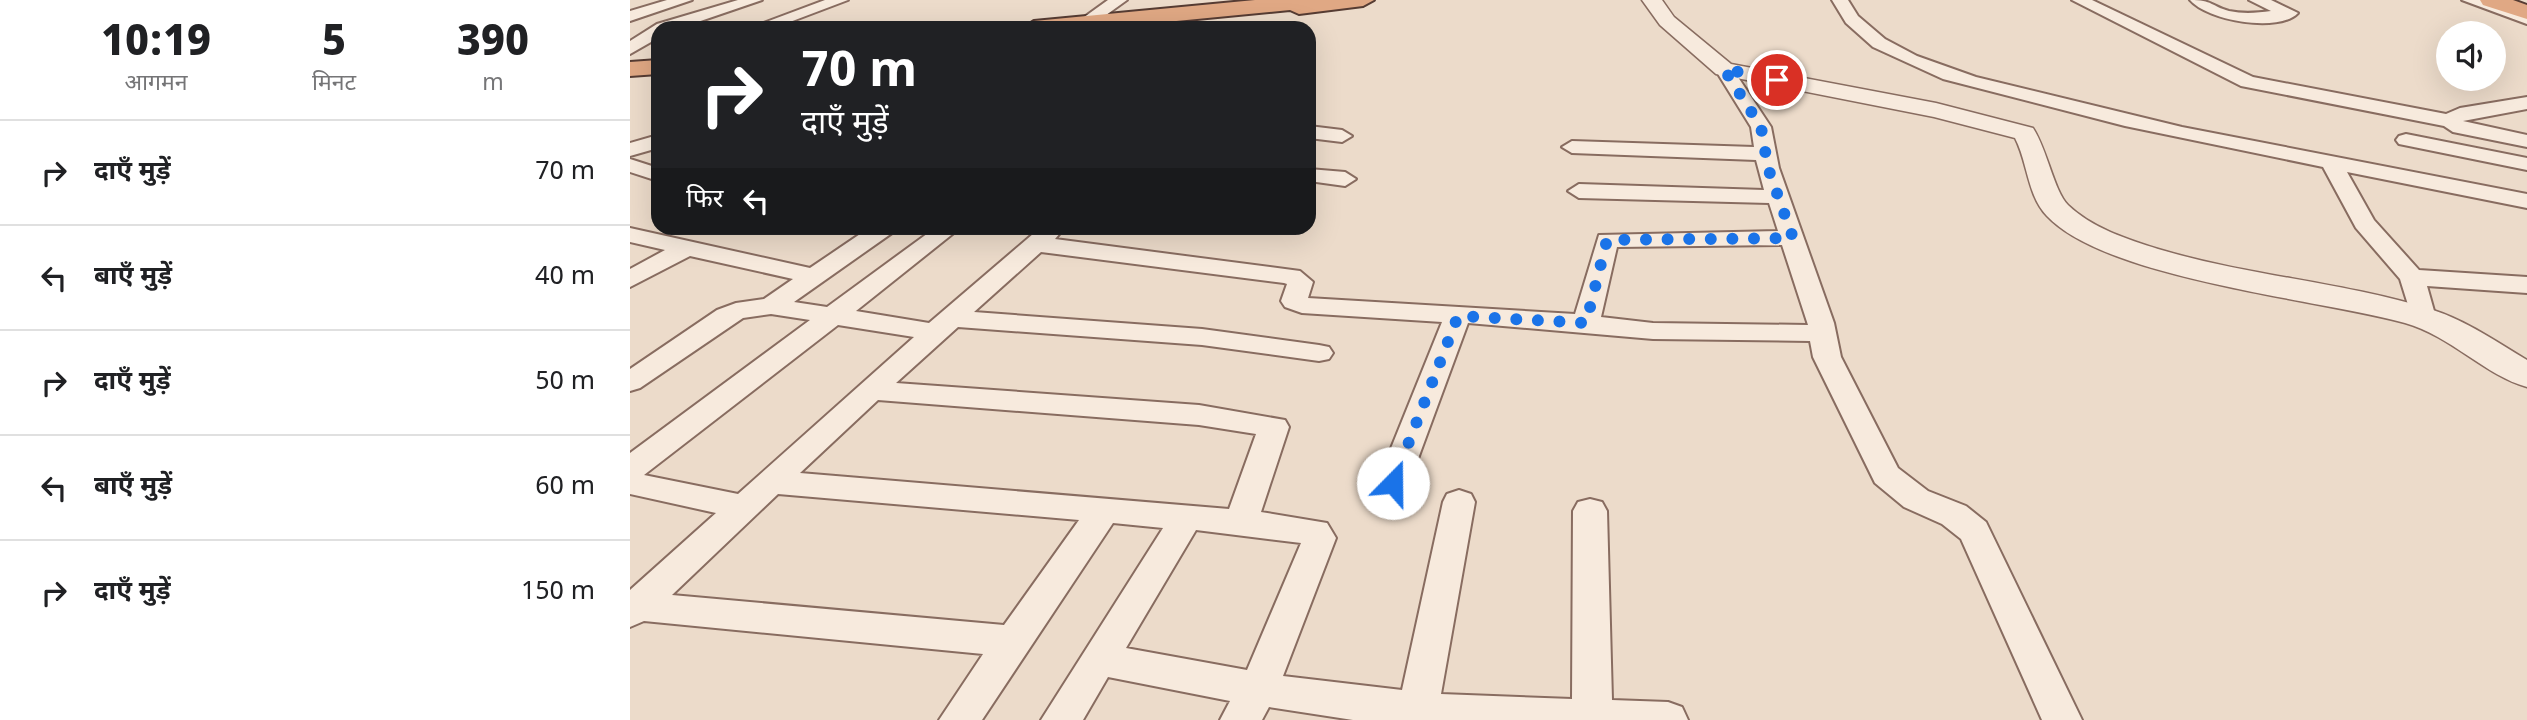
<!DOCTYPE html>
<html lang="hi">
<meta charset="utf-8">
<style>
body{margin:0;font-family:Georgia,"Noto Sans Devanagari",serif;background:#f2f2f2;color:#202124;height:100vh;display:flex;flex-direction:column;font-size:26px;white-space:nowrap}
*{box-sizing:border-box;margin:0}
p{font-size:23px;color:#757577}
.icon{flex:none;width:38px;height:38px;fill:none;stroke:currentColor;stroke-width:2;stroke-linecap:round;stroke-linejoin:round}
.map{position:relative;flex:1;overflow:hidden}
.drawer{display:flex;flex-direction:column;background:#fff;width:630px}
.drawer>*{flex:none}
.guide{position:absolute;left:21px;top:21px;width:665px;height:214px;border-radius:21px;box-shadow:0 7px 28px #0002;background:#202124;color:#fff;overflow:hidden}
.controls{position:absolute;left:1806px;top:21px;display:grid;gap:14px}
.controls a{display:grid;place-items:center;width:70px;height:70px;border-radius:50%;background:#fff;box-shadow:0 7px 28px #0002;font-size:35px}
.pin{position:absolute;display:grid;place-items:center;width:60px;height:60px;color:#fff;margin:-30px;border:4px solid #fff;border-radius:50%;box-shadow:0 2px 7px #0007}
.me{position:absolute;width:77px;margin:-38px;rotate:22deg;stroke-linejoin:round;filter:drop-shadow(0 0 5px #0008)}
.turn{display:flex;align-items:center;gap:24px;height:147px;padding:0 35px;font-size:32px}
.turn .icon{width:91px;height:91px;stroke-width:2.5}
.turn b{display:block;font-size:49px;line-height:60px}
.then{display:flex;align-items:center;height:66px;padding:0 35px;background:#0003;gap:14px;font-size:26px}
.eta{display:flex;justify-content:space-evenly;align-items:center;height:119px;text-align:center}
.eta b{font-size:42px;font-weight:800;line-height:49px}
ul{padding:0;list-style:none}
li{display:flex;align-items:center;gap:21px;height:105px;padding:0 35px;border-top:2px solid #e0e0e0}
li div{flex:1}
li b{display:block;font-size:26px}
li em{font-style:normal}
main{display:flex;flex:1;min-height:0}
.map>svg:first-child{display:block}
</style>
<main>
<section class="drawer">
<div class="eta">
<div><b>10:19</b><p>आगमन</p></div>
<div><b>5</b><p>मिनट</p></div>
<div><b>390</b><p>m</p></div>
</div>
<ul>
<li><svg class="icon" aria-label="right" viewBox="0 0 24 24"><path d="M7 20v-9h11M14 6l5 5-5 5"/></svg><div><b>दाएँ मुड़ें</b></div><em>70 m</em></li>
<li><svg class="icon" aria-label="left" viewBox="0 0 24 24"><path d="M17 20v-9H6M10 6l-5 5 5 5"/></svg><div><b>बाएँ मुड़ें</b></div><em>40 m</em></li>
<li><svg class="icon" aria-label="right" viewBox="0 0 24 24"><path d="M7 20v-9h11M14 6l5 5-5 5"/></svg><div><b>दाएँ मुड़ें</b></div><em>50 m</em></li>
<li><svg class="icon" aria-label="left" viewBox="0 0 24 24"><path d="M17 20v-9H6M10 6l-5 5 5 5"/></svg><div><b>बाएँ मुड़ें</b></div><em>60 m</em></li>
<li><svg class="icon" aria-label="right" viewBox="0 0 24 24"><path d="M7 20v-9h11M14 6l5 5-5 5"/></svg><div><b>दाएँ मुड़ें</b></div><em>150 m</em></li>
</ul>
</section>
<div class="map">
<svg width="1897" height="720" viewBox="0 0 1897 720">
<rect width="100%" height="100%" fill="#ecdbca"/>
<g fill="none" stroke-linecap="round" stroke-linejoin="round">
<!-- minor casing -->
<g stroke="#886c60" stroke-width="4">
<path id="minor" d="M37,0H62L0,21V11Z
M108,0H132L50,28H28V38L0,54V41L27,24Z
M195,0H218L144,28H120Z
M478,0H497L458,28H439Z
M1202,0H1218L1228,16L1255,39L1287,56L1346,77L1552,127L1897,194V208L1717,172L1744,220L1789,270L1897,277V293L1797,286L1806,318L1802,324H1784L1770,279L1726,228L1693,167L1495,126L1313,79L1243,47L1216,23Z
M1442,0H1462L1623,77L1816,114L1830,108L1897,97V109L1833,121L1897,135V147L1823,132L1814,126L1611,86Z
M1560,0C1583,0 1581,6 1599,11C1613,14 1627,13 1641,11L1619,0H1641L1668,13C1649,33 1578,21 1560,0Z
M1832,0H1856L1897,14V24Z
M1094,64L1100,65L1141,127L1149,168L1204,323L1211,357L1268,468L1298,491L1336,506L1356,522L1452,720H1412L1331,539L1312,524L1274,507L1245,483L1183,357L1180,341L1023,339L838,323L779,483L774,491L763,494L752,491L747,483L812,322L672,313L655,307L651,301L657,284L654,283L411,252L344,312L572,329L689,345L699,347L703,353L699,359L689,361L572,345L328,327L266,383L569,405L655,420L659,427L631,512L697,523L706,538L653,676L772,690L813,502L817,494L829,490L841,494L845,502L811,694L942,699L943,511L948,502L960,499L972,502L977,511L982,700L1038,702L1052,707L1058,720H723L639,707L632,720H590L600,701L478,677L453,720H411L533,528L483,523L352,720H309L353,654L14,621L0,627V590L86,513L0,494V453L180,320L141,314L113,318L10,388L0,391V369L87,310L106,303L134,299L163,279L60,256L0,287V269L35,250L0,242V228L180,268L239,228H265L262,233L164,302L197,307L305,228H330L226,311L299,323L410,228H428L431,232L425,239L670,271L683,282L678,298L945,314L969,235L1148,231L1139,203L949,198L938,191L949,184L1134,190L1126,160L942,153L932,147L942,141L1124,147L1121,127L1085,69ZM1152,245L1178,325L1023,323L971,317L987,247ZM208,325L284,337L108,494L14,475ZM248,400L569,425L626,434L599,509L170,473ZM148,494L449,520L374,625L42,595ZM566,530L671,543L617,670L496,648Z
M679,126L712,130L722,136L712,142L679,138Z
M1776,134L1897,158V170L1769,144L1766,140L1769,136Z
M28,135V148L0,156V143Z
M0,159L28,168V181L0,172Z
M679,169L715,172L726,179L715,186L679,181Z"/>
</g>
<!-- tertiary casing -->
<g stroke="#886c60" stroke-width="3">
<path id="tertiary" d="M1012,0H1032L1044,17L1101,64L1306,103L1403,128C1417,149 1424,191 1438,205C1462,228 1497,239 1528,249C1618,276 1714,282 1803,310C1837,321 1867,342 1897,360V387C1856,376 1821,336 1775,323C1688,299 1476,279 1417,216C1397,195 1398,163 1385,138L1304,117L1086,74L1030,25Z"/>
</g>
<!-- trunk casing -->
<g stroke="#563c33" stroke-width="4">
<path id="trunk" d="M625,0H744L733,6L669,14L660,10L474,28H393L404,21Z
M1850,0H1883L1897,5V19L1853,5Z
M28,60V74L0,76V62Z"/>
</g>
<!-- minor -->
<use href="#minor" fill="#f7eadd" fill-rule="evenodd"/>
<!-- tertiary -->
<use href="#tertiary" fill="#f7eadd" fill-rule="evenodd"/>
<!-- trunk -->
<use href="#trunk" fill="#e0a884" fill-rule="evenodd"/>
</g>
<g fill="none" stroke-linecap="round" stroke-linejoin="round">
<!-- route -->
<path stroke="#1a73e8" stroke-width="12" stroke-dasharray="0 21.6" d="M763,483L828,316L956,323L977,240L1163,238L1138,168L1131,127L1094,69L1147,80"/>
</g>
</svg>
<div class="controls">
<a><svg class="icon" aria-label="sound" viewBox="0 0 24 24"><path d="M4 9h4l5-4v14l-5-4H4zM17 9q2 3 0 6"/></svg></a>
</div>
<div class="pin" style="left:1147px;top:80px;background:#d93025"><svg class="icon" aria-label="arrive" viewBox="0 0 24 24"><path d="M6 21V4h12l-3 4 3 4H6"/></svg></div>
<svg class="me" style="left:763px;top:483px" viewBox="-20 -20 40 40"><circle r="19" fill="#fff"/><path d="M0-13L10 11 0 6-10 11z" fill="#1a73e8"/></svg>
<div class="guide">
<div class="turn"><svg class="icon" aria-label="right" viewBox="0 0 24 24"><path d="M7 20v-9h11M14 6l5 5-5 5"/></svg><div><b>70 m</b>दाएँ मुड़ें</div></div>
<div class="then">फिर<svg class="icon" aria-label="left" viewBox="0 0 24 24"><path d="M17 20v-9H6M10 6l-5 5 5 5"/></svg></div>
</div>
</div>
</main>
